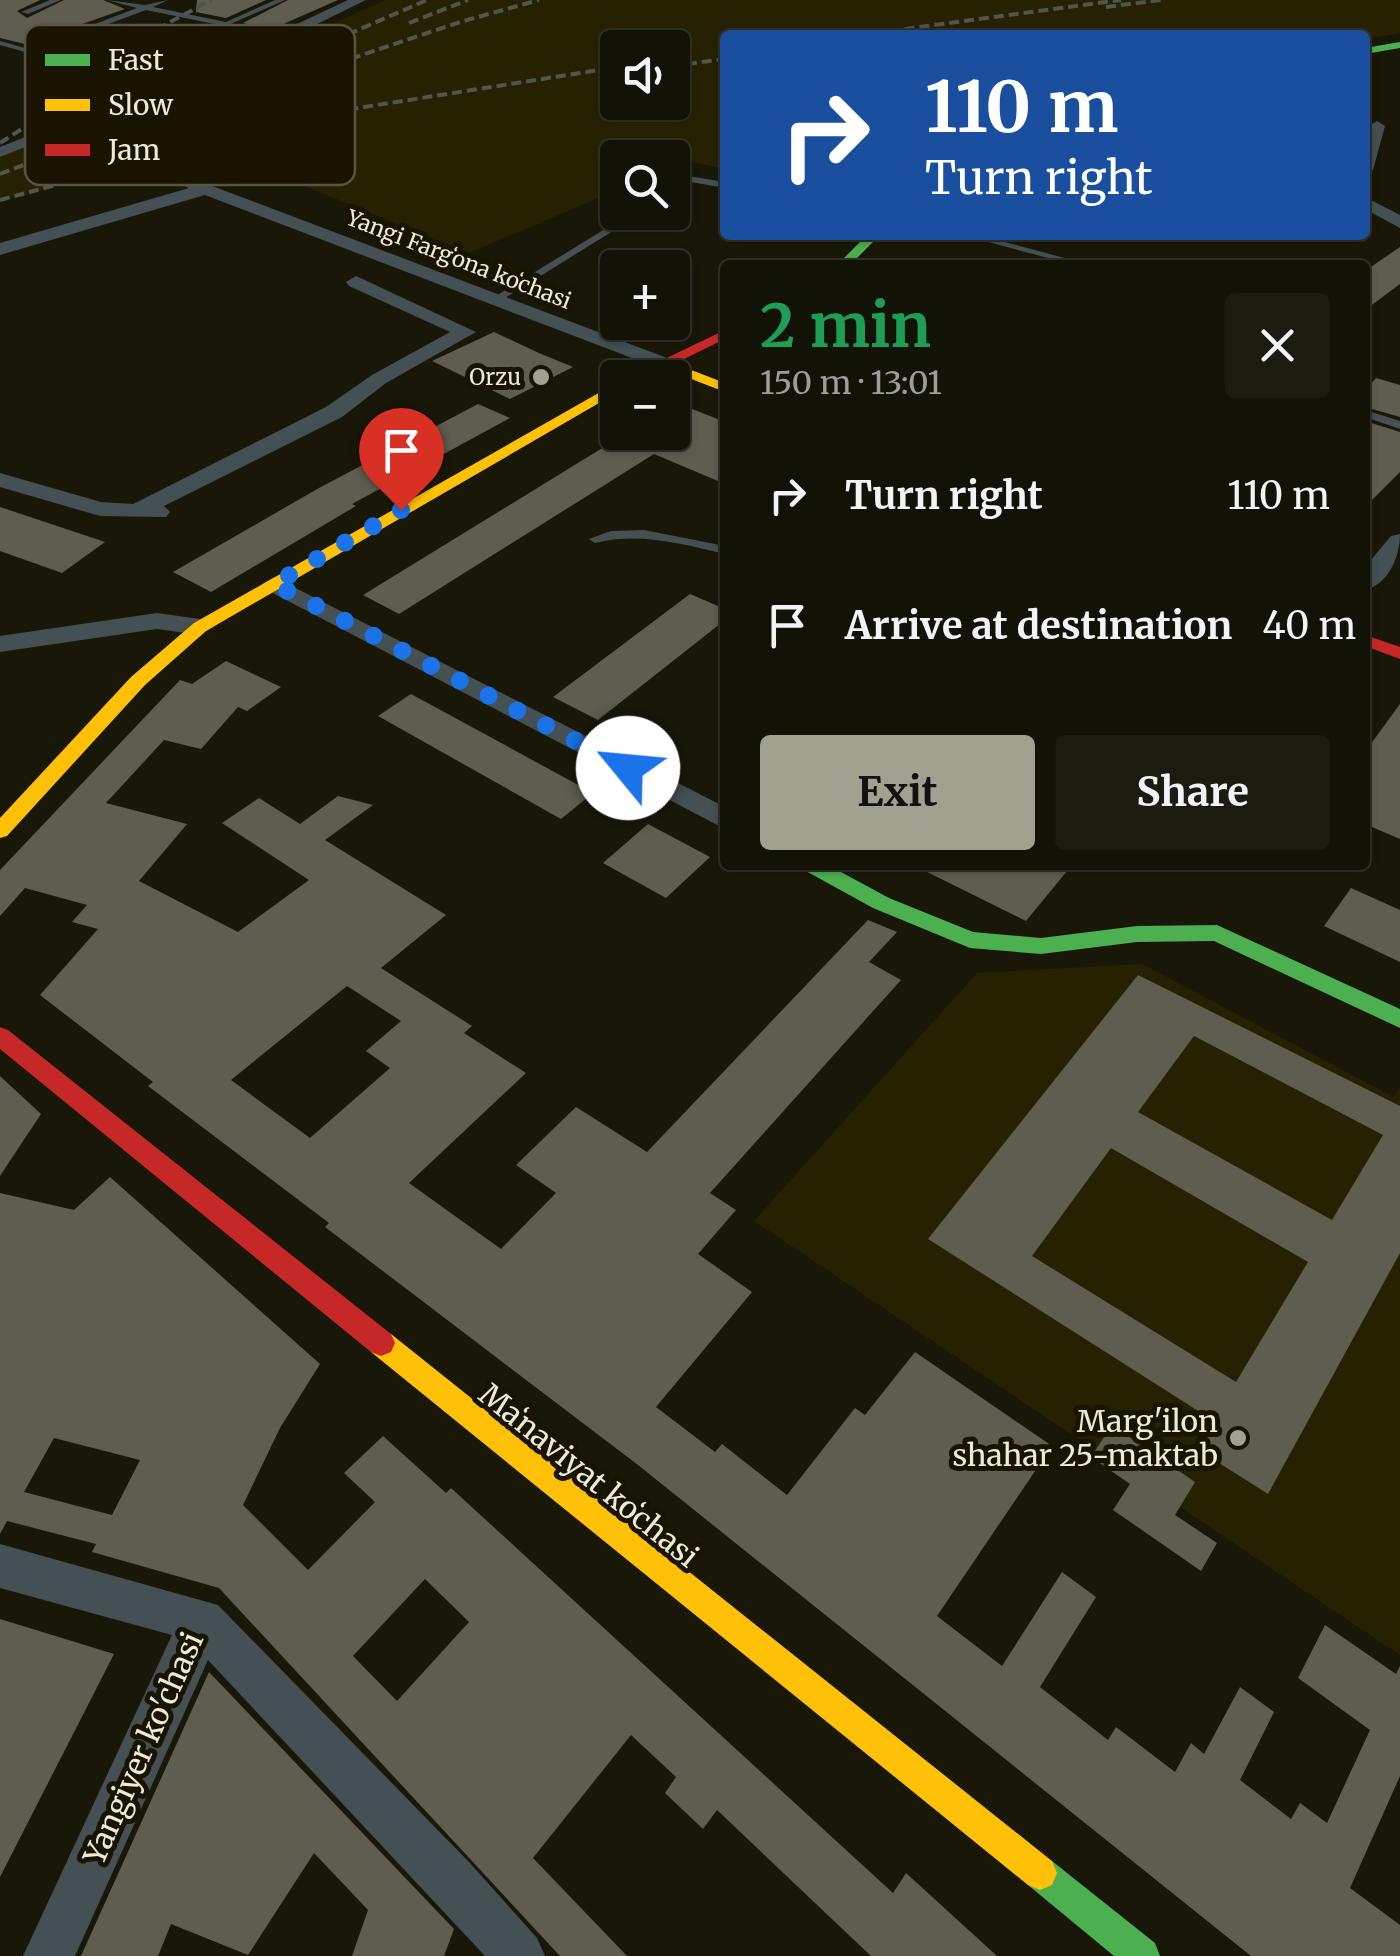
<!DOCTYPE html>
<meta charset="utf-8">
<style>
body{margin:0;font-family:Merriweather,serif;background:#1c1b10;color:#f1f3f6;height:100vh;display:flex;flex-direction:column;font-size:38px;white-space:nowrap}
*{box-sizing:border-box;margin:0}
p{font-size:32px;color:#9d9e9b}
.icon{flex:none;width:55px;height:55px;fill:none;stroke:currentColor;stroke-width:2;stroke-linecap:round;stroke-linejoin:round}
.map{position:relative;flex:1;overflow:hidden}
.sheet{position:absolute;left:720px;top:260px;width:650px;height:610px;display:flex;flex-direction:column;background:#131206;border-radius:10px;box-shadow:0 2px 8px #0004,0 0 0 2px #323228}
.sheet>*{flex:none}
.guide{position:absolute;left:720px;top:30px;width:650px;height:210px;border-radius:10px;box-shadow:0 2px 8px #0004,0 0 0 2px #323228;background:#1a4fa0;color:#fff;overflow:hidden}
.tools{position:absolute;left:600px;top:30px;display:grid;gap:20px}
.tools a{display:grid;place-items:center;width:90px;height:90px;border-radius:10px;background:#131206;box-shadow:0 2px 8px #0004,0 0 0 2px #323228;font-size:50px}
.pin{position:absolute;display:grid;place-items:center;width:85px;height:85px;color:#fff;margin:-102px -42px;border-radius:50% 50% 50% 0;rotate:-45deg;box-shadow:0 0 10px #0007}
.pin .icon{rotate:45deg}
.me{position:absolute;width:110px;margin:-55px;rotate:298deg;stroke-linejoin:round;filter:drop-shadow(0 0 8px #0008)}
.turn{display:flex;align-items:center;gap:35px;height:210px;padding:0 40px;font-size:45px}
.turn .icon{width:130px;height:130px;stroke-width:2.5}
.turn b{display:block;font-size:70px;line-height:85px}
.round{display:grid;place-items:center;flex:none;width:105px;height:105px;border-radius:10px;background:#1c1b10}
.head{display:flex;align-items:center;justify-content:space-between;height:170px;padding:0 40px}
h1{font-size:60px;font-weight:700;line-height:75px;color:#1e9e55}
.action{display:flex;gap:20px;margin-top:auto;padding:20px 40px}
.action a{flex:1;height:115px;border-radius:10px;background:#a2a190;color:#111;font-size:40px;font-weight:700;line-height:115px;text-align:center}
.action a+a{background:#1c1b10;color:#f1f3f6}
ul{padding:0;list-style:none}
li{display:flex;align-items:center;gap:30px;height:130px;padding:0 40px}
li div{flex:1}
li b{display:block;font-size:38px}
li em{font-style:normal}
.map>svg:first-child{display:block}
</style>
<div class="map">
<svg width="1400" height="1956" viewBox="0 0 1400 1956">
<rect width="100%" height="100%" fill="#191808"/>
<!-- built -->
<path fill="#262201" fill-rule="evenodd" d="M386,0H1400V33L1365,39V35H725V169L687,161L673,167L672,158H618L617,190L469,253L246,162L56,186L0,202V151L68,130L256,57ZM618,48H672V102H618Z
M1142,964L1393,1097L1400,1087V1655L754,1221L977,973Z"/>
<!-- building -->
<path fill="#5e5d4f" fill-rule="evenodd" d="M0,0H40L17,11L27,18L64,0H103L125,9L25,44L0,38Z
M197,0H266L226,18L196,12Z
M288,0H338L272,29L243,23Z
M1400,247V284L1365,310V271Z
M494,332L539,353L573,367L510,399L432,361Z
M1376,378L1400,385V417L1365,407V390Z
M672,401L725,422V484L654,454L399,614L363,595L617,439L603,432H672Z
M478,404L510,418L352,504L356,506L211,592L173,572L319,488Z
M1365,421L1400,432V472L1365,507Z
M0,507L105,542L62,573L0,551Z
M690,594L725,609V620L598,720L553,697Z
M226,661L281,687L247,711L238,707L201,749L164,740L106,803L187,824L139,881L238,932L309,880L222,823L259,798L300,824L338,796L373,805L325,840L446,915L381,968L472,1026L464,1033L526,1073L409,1183L501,1249L556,1193L516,1165L576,1107L647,1152L868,920L897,932L869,962L901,980L710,1193L736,1210L698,1254L752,1292L656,1407L715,1452L722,1444L787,1495L855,1408L865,1415L915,1352L1052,1446L937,1616L1002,1666L1062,1572L1096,1597L1040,1687L1108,1740L1116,1727L1175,1772L1191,1743L1204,1754L1240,1687L1274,1712L1240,1780L1291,1819L1300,1803L1327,1823L1370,1730L1298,1678L1325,1625L1396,1674L1400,1666V1776L1350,1888L1400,1925V1956H1251L638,1465L325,1227L329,1223L148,1086L153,1082L40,995L98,929L72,922L87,905L25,888L0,916V870L180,680L192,684ZM347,986L401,1021L366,1051L390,1068L310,1138L231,1080Z
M411,694L593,793L561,819L378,716Z
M1400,704V839L1365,824V752Z
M648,824L710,857L666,898L603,863Z
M913,865H1072L1026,921Z
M1351,888L1400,910V962L1324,926Z
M1138,975L1400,1106V1253L1268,1494L1197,1449L1214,1421L928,1239ZM1194,1036L1383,1135L1332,1220L1138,1112ZM1111,1148L1308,1262L1236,1382L1032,1256Z
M0,1076L41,1114L0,1176Z
M110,1177L320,1364L280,1428L243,1505L308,1570L375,1502L344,1473L383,1436L446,1493L451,1488L893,1893L906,1873L997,1956H871L717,1810L703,1829L665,1793L676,1777L631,1735L533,1858L627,1956H560L219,1588L92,1552L96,1544L7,1521L0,1534V1193L74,1210ZM54,1438L140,1460L112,1515L24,1492ZM425,1579L469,1622L397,1701L353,1656Z
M1112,1425L1195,1482L1175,1515L1217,1543L1201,1571L1113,1510L1130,1484L1091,1457Z
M0,1619L114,1654L0,1877Z
M209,1672L454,1929L444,1956H352L368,1910L314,1853L248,1955L171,1924L158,1956H81Z"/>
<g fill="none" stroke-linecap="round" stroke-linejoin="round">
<!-- path -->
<path stroke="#4e5452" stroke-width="2.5" stroke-dasharray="1 4" stroke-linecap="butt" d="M29,163L65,175L93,170L154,176"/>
<!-- lane -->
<path fill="#445053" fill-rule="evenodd" d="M50,0H61L28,14L21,12Z
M107,0L145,5L168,0L153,7L226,22L275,0H285L122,72L119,68L219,25L146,10L39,50L25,52L0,45V41L25,48L37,46L137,8Z
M688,176L725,182V188L685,181L683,179Z
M618,221L623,224L621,226L500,301L491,299Z
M962,235H979L1091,265H1074Z
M1365,410L1400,421V429L1365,417Z
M644,530L725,546V554C681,544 640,532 595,543L589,539L611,531Z"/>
<!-- street -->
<path fill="#445053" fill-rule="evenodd" d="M348,0H366L237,63L0,157V147L227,57Z
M1377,121L1385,126L1373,170L1365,175L1369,126Z
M175,172L667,358L670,362L660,368L653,366L205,195L0,255V243L189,188L166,177Z
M1365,197L1400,215V228L1365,209Z
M356,276L476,332L386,383L342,417L164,506L170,512L166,517L100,516L0,487V473L101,502L133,504L326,407L372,375L450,332L349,286L346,282Z
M1400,534C1400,556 1389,584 1365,590V567L1391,536Z
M274,577L725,807V829L265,589L262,584Z
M157,613L200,619L213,627L200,635L157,629L0,652V636Z
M0,1544L218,1605L469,1862L537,1938L545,1956H485L208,1660L75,1956H23L172,1635L0,1588Z"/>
<!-- fast -->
<path fill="#4caf50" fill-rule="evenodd" d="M1400,42V48L1365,54V48Z
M867,235H880L850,265H837Z
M801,865H828L889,898L973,932L1041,938L1137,926L1217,925L1400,1009V1028L1214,941L1137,942L1041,954L970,948L873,908L804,870Z
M1040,1856L1052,1861L1155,1943L1160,1956H1114L1028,1885L1023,1873L1028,1861Z"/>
<!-- slow -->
<path fill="#ffc107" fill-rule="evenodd" d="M660,358L725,383V392L655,365L653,362Z
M618,382V392L206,631L145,685L7,836L0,838V818L131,677L194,623Z
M381,1330L391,1334L1052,1861L1057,1873L1052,1885L1040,1890L1028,1885L371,1352L367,1343L371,1334Z"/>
<!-- jam -->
<path fill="#c62828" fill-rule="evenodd" d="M725,330V339L645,378H625Z
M1365,635L1400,647V659L1365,646Z
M0,1027L8,1030L391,1334L395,1343L391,1352L381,1356L371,1352L0,1049Z"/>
<!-- rail -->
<path stroke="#4f5551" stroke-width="4" stroke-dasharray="10 5" stroke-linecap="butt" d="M1106,7L1161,0
M409,23L468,0
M860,35L1121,0
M672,66L725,59
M237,97L460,22L539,0
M145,139L250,96
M0,143L59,105L117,51L211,0
M0,174L204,97L427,0
M0,200L320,114L618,67"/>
</g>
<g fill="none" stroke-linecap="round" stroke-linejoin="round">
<!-- route -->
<path stroke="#1a73e8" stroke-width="18" stroke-dasharray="0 32.4" d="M401,510L274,584L628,768"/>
</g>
<!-- markers -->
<g fill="#a2a190" stroke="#181400" stroke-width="4">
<circle cx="541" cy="377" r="10"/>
<circle cx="1238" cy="1438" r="10"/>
</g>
<g text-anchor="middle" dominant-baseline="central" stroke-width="10" stroke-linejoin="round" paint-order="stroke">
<!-- far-street labels -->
<g font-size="22" fill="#ecebd9" stroke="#181400">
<text transform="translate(459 259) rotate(21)">Yangi Fargʻona koʻchasi</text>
</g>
<!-- far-poi labels -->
<g font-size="22" fill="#ecebd9" stroke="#181400" text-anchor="end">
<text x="521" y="377">Orzu</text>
</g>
<!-- near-poi labels -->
<g font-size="30" fill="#ecebd9" stroke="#181400" text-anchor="end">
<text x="1218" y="1421">Marg'ilon<tspan x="1218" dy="34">shahar 25-maktab</tspan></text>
</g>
<!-- near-street labels -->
<g font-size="30" fill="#ecebd9" stroke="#181400">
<text transform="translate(589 1475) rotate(39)">Maʻnaviyat koʻchasi</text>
<text transform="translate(143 1748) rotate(-66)">Yangiyer ko'chasi</text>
</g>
</g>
<!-- legend -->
<rect x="25" y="25" width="330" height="160" rx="15" fill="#181400" stroke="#585441" stroke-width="2.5"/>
<rect x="45" y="54" width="45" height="12" fill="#4caf50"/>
<rect x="45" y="99" width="45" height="12" fill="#ffc107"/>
<rect x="45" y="144" width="45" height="12" fill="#c62828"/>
<g font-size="28" fill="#ecebd9">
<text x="108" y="70">Fast</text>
<text x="108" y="115">Slow</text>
<text x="108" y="160">Jam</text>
</g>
</svg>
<div class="tools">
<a><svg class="icon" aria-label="sound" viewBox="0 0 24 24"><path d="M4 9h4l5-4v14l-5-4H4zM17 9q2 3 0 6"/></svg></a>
<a><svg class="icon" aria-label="search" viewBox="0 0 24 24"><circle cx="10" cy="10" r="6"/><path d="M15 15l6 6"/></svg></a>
<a>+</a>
<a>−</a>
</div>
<div class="pin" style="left:401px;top:510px;background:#d93025"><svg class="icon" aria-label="arrive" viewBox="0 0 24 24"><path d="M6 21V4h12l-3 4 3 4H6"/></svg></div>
<svg class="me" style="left:628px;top:768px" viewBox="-20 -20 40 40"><circle r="19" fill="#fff"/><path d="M0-13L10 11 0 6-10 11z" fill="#1a73e8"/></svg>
<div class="guide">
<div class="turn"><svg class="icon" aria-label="right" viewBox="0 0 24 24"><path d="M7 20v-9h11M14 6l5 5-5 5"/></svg><div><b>110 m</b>Turn right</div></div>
</div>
<section class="sheet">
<div class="head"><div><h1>2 min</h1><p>150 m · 13:01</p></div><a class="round"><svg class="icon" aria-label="close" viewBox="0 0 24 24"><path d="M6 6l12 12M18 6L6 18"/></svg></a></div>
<ul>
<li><svg class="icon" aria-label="right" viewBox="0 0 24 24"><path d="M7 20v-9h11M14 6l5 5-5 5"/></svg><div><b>Turn right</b></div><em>110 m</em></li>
<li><svg class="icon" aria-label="arrive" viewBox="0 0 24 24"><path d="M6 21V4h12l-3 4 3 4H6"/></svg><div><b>Arrive at destination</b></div><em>40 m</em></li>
</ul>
<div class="action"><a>Exit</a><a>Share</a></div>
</section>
</div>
